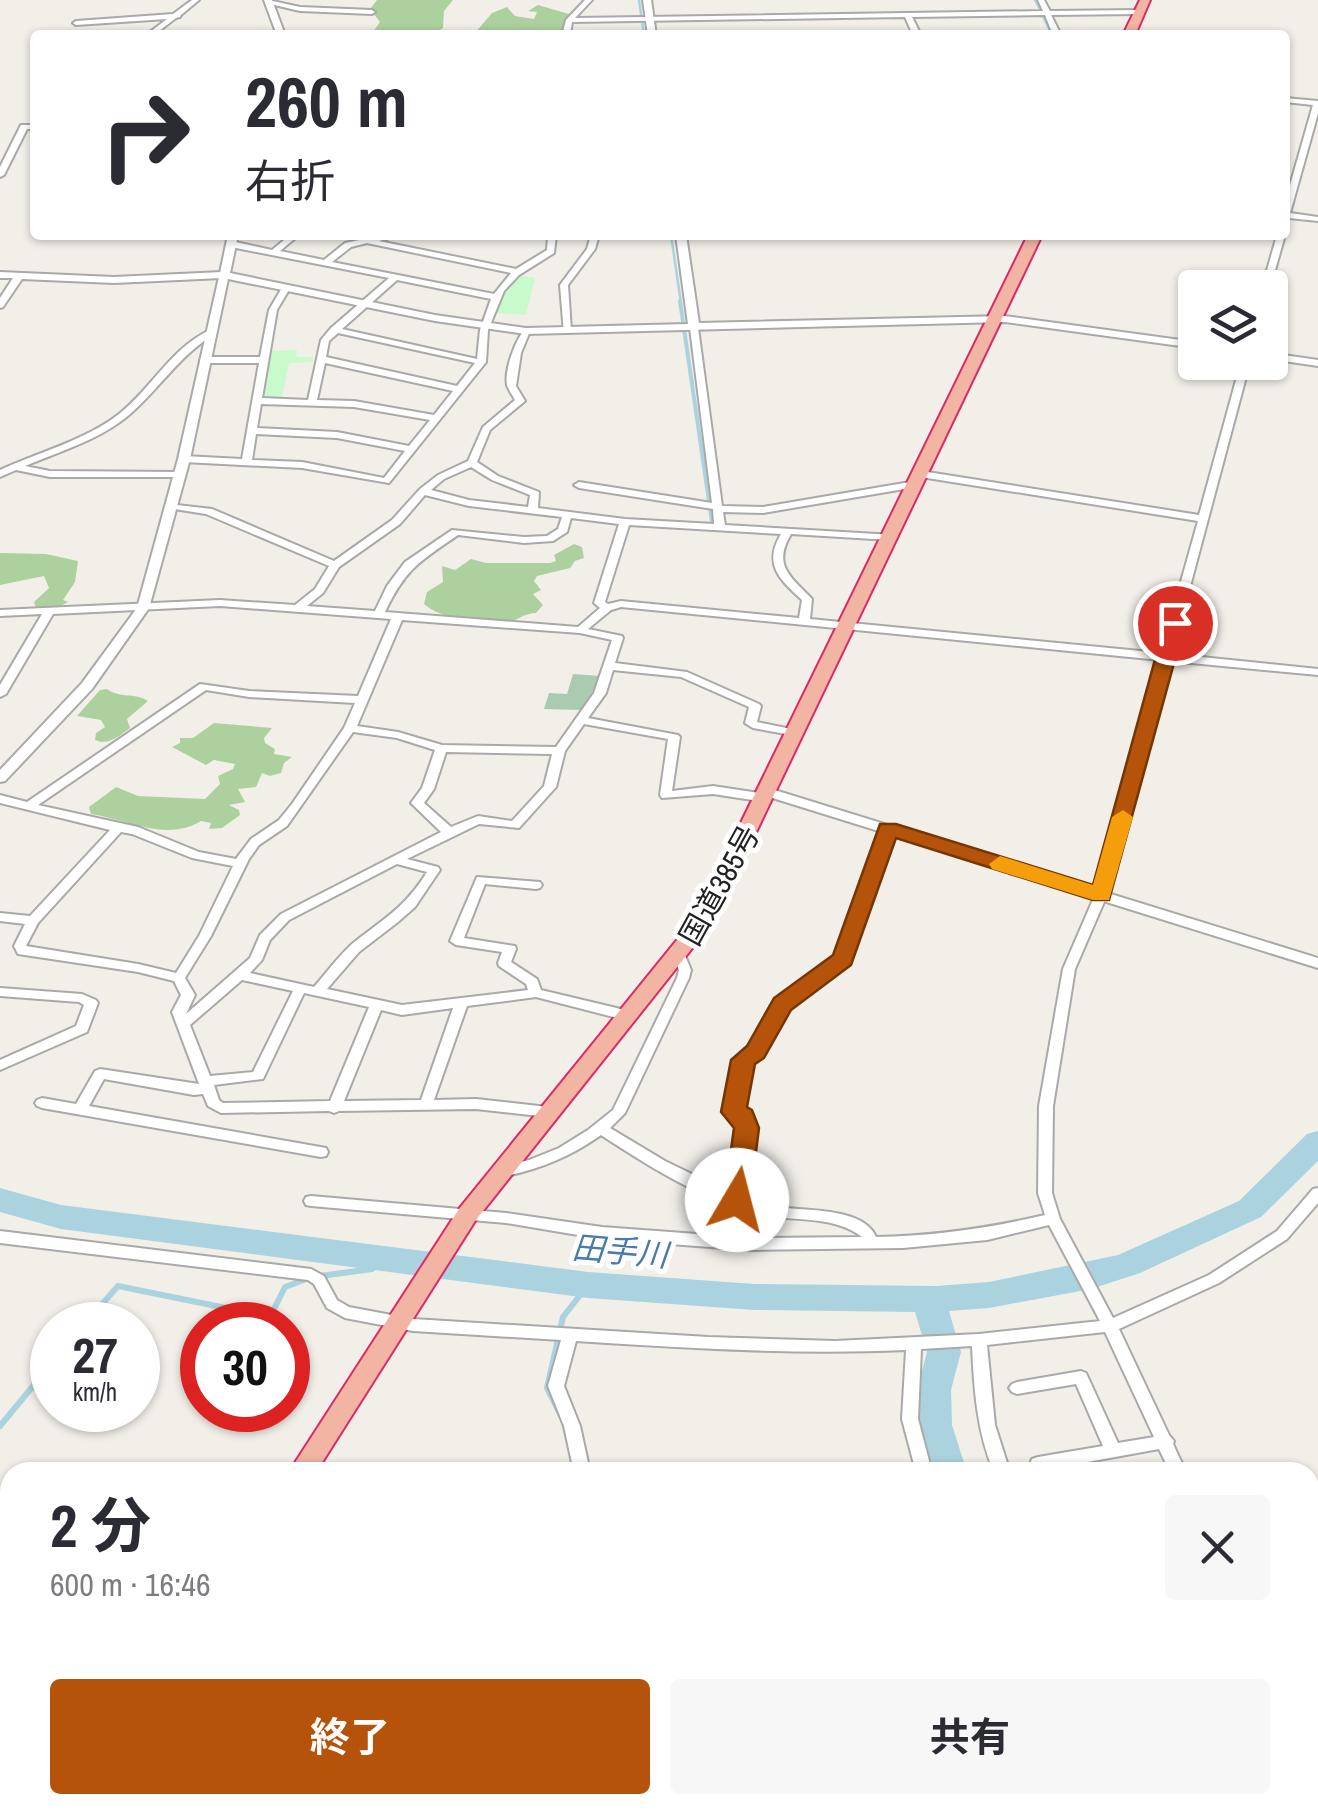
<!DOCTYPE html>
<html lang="ja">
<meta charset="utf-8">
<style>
body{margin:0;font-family:"Archivo Narrow","Noto Sans JP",sans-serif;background:#f7f7f7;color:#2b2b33;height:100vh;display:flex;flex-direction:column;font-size:38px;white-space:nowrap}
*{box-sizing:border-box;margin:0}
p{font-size:32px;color:#7c7c81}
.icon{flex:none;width:55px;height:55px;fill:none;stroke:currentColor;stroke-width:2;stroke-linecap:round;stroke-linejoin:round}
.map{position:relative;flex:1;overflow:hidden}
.side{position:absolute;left:0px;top:1462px;width:1320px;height:352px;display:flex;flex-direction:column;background:#fff;border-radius:30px 30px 0 0;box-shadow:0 2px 8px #0004}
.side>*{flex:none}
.guide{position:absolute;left:30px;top:30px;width:1260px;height:210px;border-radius:10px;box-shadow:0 2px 8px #0004;background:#fff;color:#2b2b33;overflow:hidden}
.controls{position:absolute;left:1178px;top:270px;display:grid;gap:20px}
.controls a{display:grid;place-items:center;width:110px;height:110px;border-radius:10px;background:#fff;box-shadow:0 2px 8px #0004;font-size:50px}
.speed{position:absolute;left:30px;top:1302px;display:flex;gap:20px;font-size:50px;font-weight:700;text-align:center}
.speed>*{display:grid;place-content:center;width:130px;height:130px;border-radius:50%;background:#fff;box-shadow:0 2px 8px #0004;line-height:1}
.speed small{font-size:25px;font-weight:400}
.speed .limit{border:15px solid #d22;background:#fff;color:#111}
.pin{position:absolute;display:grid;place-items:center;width:85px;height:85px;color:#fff;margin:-42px;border:5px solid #fff;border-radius:50%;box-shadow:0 2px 10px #0007}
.me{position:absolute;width:110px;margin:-55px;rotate:8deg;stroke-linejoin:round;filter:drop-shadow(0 0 8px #0008)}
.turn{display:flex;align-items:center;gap:35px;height:210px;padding:0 50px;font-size:45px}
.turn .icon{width:130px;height:130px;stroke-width:2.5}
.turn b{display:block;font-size:70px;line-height:85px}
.round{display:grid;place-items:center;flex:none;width:105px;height:105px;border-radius:10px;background:#f7f7f7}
.overview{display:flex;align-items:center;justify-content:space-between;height:170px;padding:0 50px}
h1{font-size:60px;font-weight:700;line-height:75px}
.button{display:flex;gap:20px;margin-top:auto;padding:20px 50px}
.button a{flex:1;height:115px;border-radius:10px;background:#b45309;color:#fff;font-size:40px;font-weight:700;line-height:115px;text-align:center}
.button a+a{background:#f7f7f7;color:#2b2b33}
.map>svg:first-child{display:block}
</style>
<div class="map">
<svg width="1318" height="1814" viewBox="0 0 1318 1814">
<rect width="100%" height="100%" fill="#f2efe9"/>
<!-- forest -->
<path fill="#add19e" d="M377,0H453L444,11L443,28L432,35H371L380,22L370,9Z
M538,5L569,14L562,32L474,34L492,13L507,7L515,16L534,19L537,12L528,11Z
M574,544L582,547L584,558L575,561L570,568L537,576L534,581L541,590L533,594L543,605L536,613C524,613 519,620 508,622C486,626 440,619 424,604L427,592L443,582L442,566L455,570L471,559L486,563H550L556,561L554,555Z
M0,553L46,554L78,561L75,582L63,600L68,602L57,608H36L34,602L49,588L44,576L0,585Z
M107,689C120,699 135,692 148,701L127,719L130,728C119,736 109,746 95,740L96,733L105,727L101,720L77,716L100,690Z
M214,723L272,728L264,738L265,743L275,749L274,754L292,757L284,763L281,773L270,776L262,773L256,787L238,789L245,802L229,805L239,810L240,815L222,828L209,829L211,823L201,821C166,842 129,820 91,814L89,807L116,787L138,796L205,799L220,784L218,776L233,769L235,764L214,760L206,765L172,747L180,743V738H193Z"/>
<!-- cemetery -->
<path fill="#aacbaf" d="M573,674L600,676L583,710L544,709L549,693L567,694Z"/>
<!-- park -->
<path fill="#c8facc" d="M518,275L535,278L526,315L495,313L501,298Z
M297,350L296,357H313L312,362L289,363L282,399L263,397L271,351Z"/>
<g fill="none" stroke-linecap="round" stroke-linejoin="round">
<!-- stream-far2 -->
<path stroke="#aad3df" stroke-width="2.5" d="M639,0L644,35
M1035,0L1041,11
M1042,14L1052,35
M671,235L681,303"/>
<!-- stream-far1 -->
<path stroke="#aad3df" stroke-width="4" d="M680,301L712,522"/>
<!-- stream -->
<path stroke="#aad3df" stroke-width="6" d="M320,1276L372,1269L382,1257
M84,1325L118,1286L270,1317L285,1287L309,1278
M559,1412L547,1388L563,1317L588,1285
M0,1426L52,1363
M27,1814L34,1805"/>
<!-- river -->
<path fill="#aad3df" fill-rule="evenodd" d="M1318,1131V1161L1261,1217L1140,1273L1091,1289L989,1308L949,1311L961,1352L951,1390L952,1425L967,1472H932L918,1425L917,1390L927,1352L915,1312L755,1310L588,1298L61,1229L0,1212V1188L61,1205L588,1272L755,1284L936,1286L989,1282L1118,1255L1239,1201L1307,1134Z
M1015,1805H1055L1051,1814H1011Z"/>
<!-- minor casing -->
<g stroke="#a9a9a9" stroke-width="4">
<path id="minor" d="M192,0H199L181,15L180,17L176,18L154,35H146L167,19L76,25L73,23L76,21L173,14Z
M268,0L300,7L372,10L375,12L372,14L300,11L266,3L265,2Z
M585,0H592L575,18L1043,11L1038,0H1044L1050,11L1139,10L1142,12L1139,14L1051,15L1061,35H1053L1045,15L912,17L921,35H913L905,17L572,22L570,35H562L566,20Z
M1285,98L1318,101V113L1290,213L1318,217V221L1289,218L1285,220V203L1313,105L1285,102Z
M21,125H35V129H27L4,175L0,177V167Z
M290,235H299L280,251L324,260L345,243L383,235H399L379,241L516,269L547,250L548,235H556L554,253L519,275L504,291L488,330L486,362L389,483L302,468L184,462L179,459L184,456L242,459L259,363H205L200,360L205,357H260L269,310L283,286L290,288L277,310L262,398L308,400L321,340L331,328L389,278L231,247L227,244L231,241L272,250ZM367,243L511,273L494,294L332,262L351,247ZM397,280L491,299L480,330L477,359L342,329ZM338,333L475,363L457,386L326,357L329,341ZM325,363L453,391L434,415L354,401L317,400ZM261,404L354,407L430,420L409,446L337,432L257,428ZM256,434L337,438L405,451L384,478L302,462L252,460Z
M591,235H599L595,249L568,285L571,331L564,333L560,285L587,249Z
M1277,235H1285L1270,288H1262Z
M0,272L114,277L222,272L226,275L222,278L114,283L22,279L3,307L0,308V298L13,278H0Z
M694,325L698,328L722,506L763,507L916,481L921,484L916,487L763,513L723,512L725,525L894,535L895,537L890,540L791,534C772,566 791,577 812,599L810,619L1161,653L1198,521L921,477L916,474L921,471L1199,515L1241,362H1250L1172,654L1318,669V675L1170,661L1107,895L1075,969L1053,1106L1052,1193L1060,1219L1113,1318L1209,1275L1277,1231L1313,1189L1318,1188V1203L1287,1239L1219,1283L1119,1329L1169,1435L1174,1441L1173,1444L1186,1472H1170L1159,1449L1038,1471L1032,1469L1030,1464L1032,1459L1038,1457L1103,1446L1076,1384L1017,1394L1012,1392L1009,1388L1012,1384L1017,1382L1081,1371L1086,1373L1118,1443L1154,1437L1105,1332L987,1345L995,1425L1010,1472H994C977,1432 974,1390 972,1346L921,1349L918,1419L932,1472H916L902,1419L906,1350C796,1355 686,1348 576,1341L564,1386L580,1426L590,1472H574L564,1426L548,1386L561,1340L413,1331L345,1318L327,1308L314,1284L308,1280L0,1243V1231L311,1269L324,1276L337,1300L349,1307L413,1319L708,1337L835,1341L979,1334L1100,1321L1049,1225L987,1240L903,1248L751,1250L602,1239L506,1223L311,1206L306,1205L304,1201L306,1197L311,1196L506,1213L602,1227L751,1238L862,1237C832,1213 787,1223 751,1213C698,1197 647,1165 601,1135C570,1157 538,1170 501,1177L496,1176L494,1172L496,1168L529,1160L559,1148L588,1130L613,1110L677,978L679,970L673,956L679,952L684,953L691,970L689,978L625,1113L610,1128L665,1161L731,1193L740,1128L737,1120L728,1116L726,1112L736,1059L738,1056L751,1049L777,1001L837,957L882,829L888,825L894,829L848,962L787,1007L761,1055L749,1062L740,1110L748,1113L754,1128L744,1199C755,1203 765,1206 777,1207C804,1211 864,1207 876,1237C934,1236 989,1228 1045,1215L1038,1193L1039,1106L1063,969L1095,895L1160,660L621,607L611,610L588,629L622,636L623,638L615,663L687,672L759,704L761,706L757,722L801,731L803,733L797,736L753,728L745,723L749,707L681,677L613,670L606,693L588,718L678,735L680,737L672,791L713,786L765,794L771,798L769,801L765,802L713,794L662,798L660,795L668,739L584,724L565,751L556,787L519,828L479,824L407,859L438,867L440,870L415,907L398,922L359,952L327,989L402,1005L528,990L526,984L499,966L498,963L502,952L456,945L450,941L477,877L540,882L542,885L540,888L536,889L485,884L464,938L515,946L516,949L511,962L537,979L541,990L629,1011L636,1016L629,1021L536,997L467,1006L434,1100L476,1099L548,1107L553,1108L555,1112L553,1116L548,1117L476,1109L339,1111L334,1113L329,1111L221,1113L208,1106L203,1094L194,1095L104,1079L89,1106L326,1148L328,1152L326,1156L321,1157L42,1108L37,1106L35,1103L37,1100L42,1098L76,1104L95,1071L100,1069L199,1084L172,1012L181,995L174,981L138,972L18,954L14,946L25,924L0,921V913L30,916L110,830L0,803V795L27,802L200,684L249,691L358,696L391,619L220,606L53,614L6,694L0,697V685L42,614L0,616V610L220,600L295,605L315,589L329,566L206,514L168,508V504L212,509L334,561L392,520L420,489L438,475L468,461L483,427L515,400C514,398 507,387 507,385C504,370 516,338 526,328L530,331L521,353L516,386L525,401L490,430L477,462L498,476L539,492L538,508L625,519L714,524L713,509L579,488L574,485L579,482L712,503L690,328ZM471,467L492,480L530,495L528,507L469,500L431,490L444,479ZM425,495L469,506L562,517L558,529L547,536L524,537L452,530L405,562L387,586L375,611L307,606L323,593L339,567L400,524ZM571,518L619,524L594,603L600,608L578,627L385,612C406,568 419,562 458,535L524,543L553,541L567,532ZM629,525L781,534C763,564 779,579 802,600L799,618L621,601L608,604L605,602ZM402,620L580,633L612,640L594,693L556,747L442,745L398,732L357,726ZM206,690L249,697L355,703L344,728L292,804L279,820L251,839L236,859L199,852L138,827L38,805ZM353,732L397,738L435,750L422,788L411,803L441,832L281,914L260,935L250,958L186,1014L195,995L185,978L211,936L249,859L259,845L287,826ZM446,752L552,754L544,786L512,821L478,816L451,827L424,803L434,789ZM121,832L132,834L192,858L233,866L199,936L176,973L138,964L26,946L38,923ZM397,864L427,872C405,908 383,919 352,944C338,957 327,972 314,987L250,973L262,960L270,940L289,920ZM242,980L293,991L253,1072L210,1076L190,1025ZM304,993L369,1007L330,1101L223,1103L219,1100L214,1085L263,1079ZM453,1008L421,1100L344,1101L381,1010L402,1015Z
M210,330L214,333L213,335C179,356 159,389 129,415C99,440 61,451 25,466L50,471L180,472L183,473V477H50L16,470L0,477V470C39,452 84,441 119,414C152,388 171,348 210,330Z
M0,988L82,994L96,1000L98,1003L87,1032L0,1070V1060L76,1026L84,1005L79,1002L0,996Z
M282,1805H300L299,1814H281Z
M581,1805H599V1814H581Z
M1001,1805H1020L1016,1814H997Z
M1265,1805H1283L1284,1814H1266Z"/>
</g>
<!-- tertiary casing -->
<g stroke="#a9a9a9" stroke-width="4">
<path id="tertiary" d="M264,0H272L285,35H277Z
M643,0H651L656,35H648Z
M228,235H238L230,273L435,315L526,328L688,324L676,235H686L699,323L1005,316L1195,342V348L1005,322L526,334L435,321L228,279L190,459L149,608L92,689L5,781L0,782V770L82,683L137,608L178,459L219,277L217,275L220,273Z
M1270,353L1318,360V366L1270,359Z
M768,788L1318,958V968L763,795L761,792L763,789Z"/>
</g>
<!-- trunk casing -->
<g stroke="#dc2a67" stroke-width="4">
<path id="trunk" d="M1140,0H1150L1135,35H1123Z
M1028,235H1042L713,922L475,1221L316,1472H289L459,1209L694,919Z
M48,1805H80L76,1814H44Z"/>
</g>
<!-- minor -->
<use href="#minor" fill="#fff" fill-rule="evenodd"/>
<!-- tertiary -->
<use href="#tertiary" fill="#fff" fill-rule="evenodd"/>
<!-- trunk -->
<use href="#trunk" fill="#f2b4a3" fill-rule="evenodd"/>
</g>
<!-- route -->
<path fill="#b45309" stroke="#753606" stroke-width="2.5" d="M1175,617L1185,623L1109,900H1093L896,838L851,965L791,1010L764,1058L755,1064L747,1107L752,1110L759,1128L750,1200L746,1207H728L724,1200L734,1128L721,1112L731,1060L747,1046L774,998L833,955L880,824H896L1093,885L1165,623Z"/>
<!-- slow -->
<path fill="#f59e0b" d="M1123,810L1133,817L1109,900H1093L992,869L989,864L1000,856L1093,885L1112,817Z"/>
<g text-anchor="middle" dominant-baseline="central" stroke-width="10" stroke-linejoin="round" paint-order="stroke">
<!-- street labels -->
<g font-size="30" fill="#222" stroke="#fff">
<text transform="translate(719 885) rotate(-61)">国道385号</text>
</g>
<!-- water labels -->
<g font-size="32" font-style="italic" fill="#4a7aab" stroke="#fff">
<text transform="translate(620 1251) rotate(5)">田手川</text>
</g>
</g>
</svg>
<div class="controls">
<a><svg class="icon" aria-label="layers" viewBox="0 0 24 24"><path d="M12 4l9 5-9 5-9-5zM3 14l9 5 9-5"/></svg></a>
</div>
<div class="speed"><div>27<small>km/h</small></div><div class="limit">30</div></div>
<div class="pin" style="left:1175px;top:623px;background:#d93025"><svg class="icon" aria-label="arrive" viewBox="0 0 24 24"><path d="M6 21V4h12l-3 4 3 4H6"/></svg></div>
<svg class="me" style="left:737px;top:1200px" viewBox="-20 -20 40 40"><circle r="19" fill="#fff"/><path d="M0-13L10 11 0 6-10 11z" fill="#b45309"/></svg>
<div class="guide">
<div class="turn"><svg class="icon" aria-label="right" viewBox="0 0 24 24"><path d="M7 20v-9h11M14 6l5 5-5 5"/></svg><div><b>260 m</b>右折</div></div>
</div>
<section class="side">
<div class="overview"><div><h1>2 分</h1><p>600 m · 16:46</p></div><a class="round"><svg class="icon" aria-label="close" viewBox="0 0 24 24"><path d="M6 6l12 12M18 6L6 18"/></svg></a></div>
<div class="button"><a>終了</a><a>共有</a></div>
</section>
</div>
